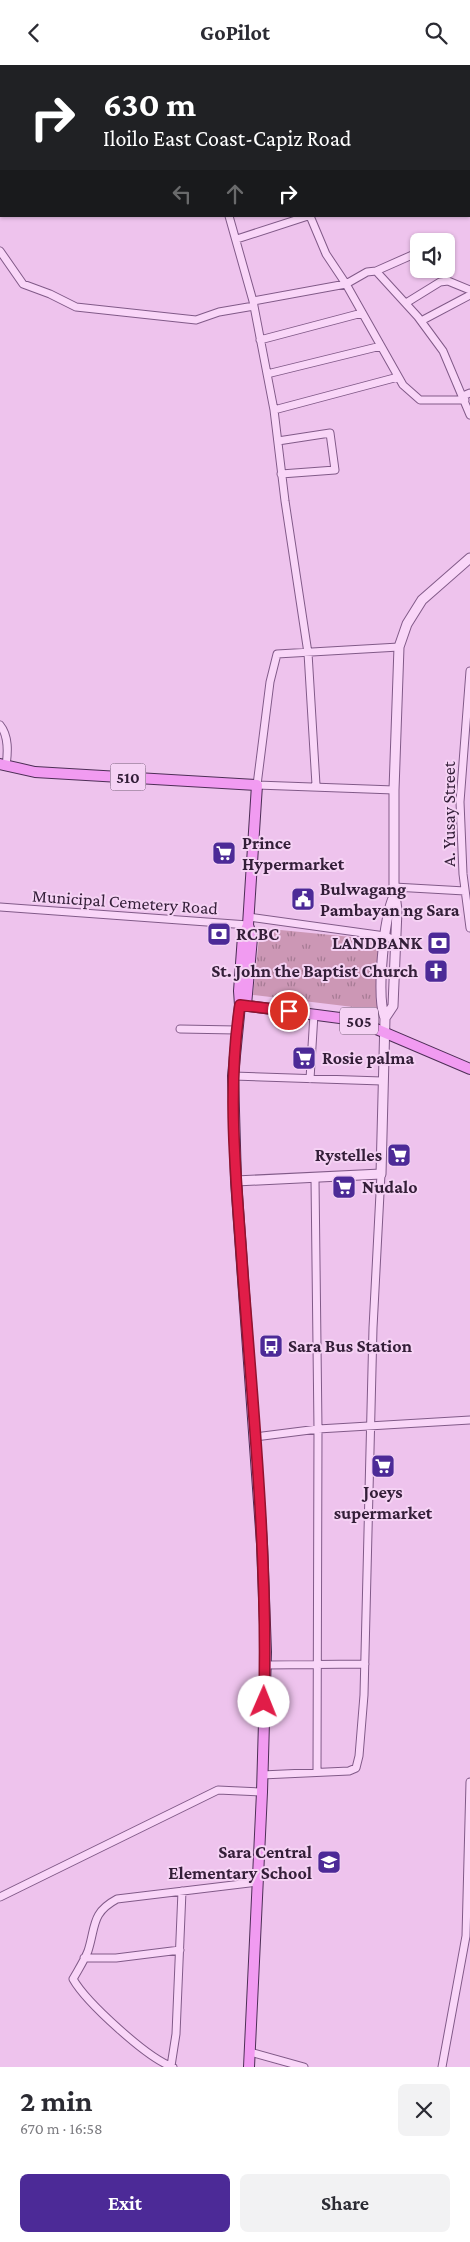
<!DOCTYPE html>
<meta charset="utf-8">
<style>
body{margin:0;font-family:"Crimson Pro",serif;background:#f2f2f3;color:#2b2b33;height:100vh;display:flex;flex-direction:column;font-size:19px;white-space:nowrap}
*{box-sizing:border-box;margin:0}
p{font-size:16px;color:#7c7c81}
.icon{flex:none;width:28px;height:28px;fill:none;stroke:currentColor;stroke-width:2;stroke-linecap:round;stroke-linejoin:round}
.map{position:relative;height:2002px;overflow:hidden}
.side{display:flex;flex-direction:column;background:#fff;flex:1}
.side>*{flex:none}
.banner{position:absolute;left:0px;top:0px;width:470px;height:152px;box-shadow:0 1px 4px #0004;background:#202124;color:#fff;overflow:hidden}
.fabs{position:absolute;left:410px;top:168px;display:grid;gap:10px}
.fabs a{display:grid;place-items:center;width:45px;height:45px;border-radius:8px;background:#fff;box-shadow:0 1px 4px #0004;font-size:25px}
.pin{position:absolute;display:grid;place-items:center;width:42px;height:42px;color:#fff;margin:-21px;border:2px solid #fff;border-radius:50%;box-shadow:0 1px 5px #0007}
.me{position:absolute;width:55px;margin:-28px;rotate:1deg;stroke-linejoin:round;filter:drop-shadow(0 0 4px #0008)}
.turn{display:flex;align-items:center;gap:18px;height:105px;padding:0 20px;font-size:22px}
.turn .icon{width:65px;height:65px;stroke-width:2.5}
.turn b{display:block;font-size:35px;line-height:42px}
.lanes{display:flex;align-items:center;height:48px;padding:0 20px;background:#0003;justify-content:center;gap:25px;direction:ltr}
.lanes .off{opacity:.35}
.round{display:grid;place-items:center;flex:none;width:52px;height:52px;border-radius:8px;background:#f2f2f3}
.summary{display:flex;align-items:center;justify-content:space-between;height:85px;padding:0 20px}
h1{font-size:30px;font-weight:700;line-height:38px}
.action{display:flex;gap:10px;margin-top:auto;padding:10px 20px}
.action a{flex:1;height:58px;border-radius:8px;background:#4c2a97;color:#fff;font-size:20px;font-weight:700;line-height:58px;text-align:center}
.action a+a{background:#f2f2f3;color:#2b2b33}
header{display:flex;justify-content:space-between;align-items:center;height:65px;padding:0 20px;background:#fff;font-size:22px;font-weight:700}
.map>svg:first-child{display:block}
</style>
<header><svg class="icon" aria-label="back" viewBox="0 0 24 24"><path d="M15 5l-7 7 7 7"/></svg>GoPilot<svg class="icon" aria-label="search" viewBox="0 0 24 24"><circle cx="10" cy="10" r="6"/><path d="M15 15l6 6"/></svg></header>
<div class="map">
<svg width="470" height="2002" viewBox="0 0 470 2002">
<defs>
<pattern id="park-tufts" width="24" height="20" patternUnits="userSpaceOnUse" patternTransform="scale(1.25)"><rect width="24" height="20" fill="#cc97b5"/><path d="M3 7l-1-3M5 7V3M7 7l1-3M15 17l-1-3M17 17v-4M19 17l1-3" fill="none" stroke="#a67b94"/></pattern>
</defs>
<rect width="100%" height="100%" fill="#eec3ed"/>
<!-- park -->
<path fill="url(#park-tufts)" d="M260,863L382,875L378,945L253,930Z"/>
<g fill="none" stroke-linecap="round" stroke-linejoin="round">
<!-- minor casing -->
<g stroke="#815a88" stroke-width="9">
<path id="minor" d="M258,0L259,1
M269,0L271,1
M183,1L187,0
M299,1L300,0
M229,151L253,236L274,345L285,436L308,588L316,720
M310,151L326,189L346,219L403,320L420,335H465
M237,174L308,151
M0,186L23,219L50,229L76,242L196,255L219,247L254,241
M446,190L450,191
M376,206L419,187
M253,236L346,219L367,207L376,206L418,252L443,286L470,350
M406,238L440,217L448,216L470,225
M421,256L470,230
M260,275L362,248
M267,309L381,281
M463,331L470,328
M274,345L398,312
M278,376L330,368L335,405L281,409
M470,606L460,737L463,809L470,863
M0,660C9,671 8,687 6,701
M394,725L257,720L270,617L277,589L399,582
M394,822L465,826
M0,842L248,860
M249,852L385,871L395,875
M180,964L236,965
M233,1011L382,1016
M310,1014L314,949
M315,1114L318,1364L317,1706
M255,1372L318,1364L470,1355
M265,1600L365,1599
M262,1710L349,1706L356,1703L359,1691L364,1630L373,1263L381,1109
M0,1832L218,1725L262,1727
M84,1893H116L180,1885
M250,1987L304,2002
M171,2001L176,1969L182,1826
M173,2002C148,1994 86,1937 73,1914C78,1905 84,1896 88,1886C96,1861 91,1848 117,1834L258,1817
M442,2002L466,1871L470,1717"/>
</g>
<!-- tertiary casing -->
<g stroke="#815a88" stroke-width="11">
<path id="tertiary" d="M385,953L393,941L397,845L394,822V725L399,582L407,559L422,535L470,493
M236,1116L381,1109L385,953C376,932 384,852 394,831"/>
</g>
<!-- primary casing -->
<g stroke="#4d2e56" stroke-width="12">
<path id="primary" d="M0,699L35,707L257,720L248,860L252,873L246,940
M248,860L243,871L239,926L240,940L233,1011L236,1116L262,1479L266,1587L262,1727L249,2002
M241,940L355,955L470,1004"/>
</g>
<!-- minor -->
<use href="#minor" stroke="#f9d6f8" stroke-width="7"/>
<!-- tertiary -->
<use href="#tertiary" stroke="#f9d6f8" stroke-width="9"/>
<!-- primary -->
<use href="#primary" stroke="#f19bf1" stroke-width="10"/>
</g>
<g fill="none" stroke-linecap="round" stroke-linejoin="round">
<!-- route casing -->
<g stroke="#92132f" stroke-width="12">
<path id="route" d="M264,1637C268,1495 254,1353 243,1211C237,1121 226,1030 240,940L289,946"/>
</g>
<!-- route -->
<use href="#route" stroke="#e11d48" stroke-width="9"/>
</g>
<!-- icons -->
<defs>
<g id="supermarket-square" transform="scale(1.25)"><rect x="-9" y="-9" width="18" height="18" rx="4" fill="#4c2a97" stroke="#f5d2f4"/><path d="M-6-5.5h2.5l.6 2H6L4.5 2H-2.5L-4.4-4H-6ZM-1.5 3.2a1.3 1.3 0 1 0 .1 0ZM3 3.2a1.3 1.3 0 1 0 .1 0Z" fill="#fff"/></g>
<g id="civic-square" transform="scale(1.25)"><rect x="-9" y="-9" width="18" height="18" rx="4" fill="#4c2a97" stroke="#f5d2f4"/><path d="M-.6-6.5H3V-4.5H.6V-3L4-1V1h2V6H-6V1h2V-1L-.6-3ZM-1.2 2.5V6h2.4V2.5Z" fill="#fff"/></g>
<g id="bank-square" transform="scale(1.25)"><rect x="-9" y="-9" width="18" height="18" rx="4" fill="#4c2a97" stroke="#f5d2f4"/><path d="M-6-4H6V4H-6ZM0-2.3a2.3 2.3 0 1 0 0 4.6a2.3 2.3 0 1 0 0-4.6Z" fill="#fff"/></g>
<g id="church-square" transform="scale(1.25)"><rect x="-9" y="-9" width="18" height="18" rx="4" fill="#4c2a97" stroke="#f5d2f4"/><path d="M-1.2-6h2.4v3.5h3.3v2.4h-3.3V6h-2.4V-.1h-3.3v-2.4h3.3Z" fill="#fff"/></g>
<g id="bus-square" transform="scale(1.25)"><rect x="-9" y="-9" width="18" height="18" rx="4" fill="#4c2a97" stroke="#f5d2f4"/><path d="M-5-6H5V4H4V6H2V4H-2V6H-4V4H-5ZM-3.5-4V0h7V-4ZM-3.5 1.2v1.5H-2V1.2ZM2 1.2v1.5H3.5V1.2Z" fill="#fff"/></g>
<g id="school-square" transform="scale(1.25)"><rect x="-9" y="-9" width="18" height="18" rx="4" fill="#4c2a97" stroke="#f5d2f4"/><path d="M0-5L7-2L0 1L-7-2ZM-4 1L0 2.5L4 1V4Q0 6-4 4Z" fill="#fff"/></g>
</defs>
<g fill-rule="evenodd">
<use href="#supermarket-square" x="224" y="788"/>
<use href="#civic-square" x="303" y="834"/>
<use href="#bank-square" x="219" y="869"/>
<use href="#bank-square" x="439" y="878"/>
<use href="#church-square" x="436" y="906"/>
<use href="#supermarket-square" x="304" y="993"/>
<use href="#supermarket-square" x="399" y="1090"/>
<use href="#supermarket-square" x="344" y="1122"/>
<use href="#bus-square" x="271" y="1281"/>
<use href="#supermarket-square" x="383" y="1401"/>
<use href="#school-square" x="329" y="1797"/>
</g>
<g text-anchor="middle" dominant-baseline="central" stroke-width="4" stroke-linejoin="round" paint-order="stroke">
<!-- shield labels -->
<g fill="#f5d2f4" stroke="#6d5470" stroke-width="1">
<rect x="110.5" y="698.5" width="35" height="27" rx="4"/>
<rect x="340" y="942.5" width="38" height="27" rx="4"/>
</g>
<g font-size="16" font-weight="bold" fill="#331e38">
<text x="128" y="712">510</text>
<text x="359" y="956">505</text>
</g>
<!-- street labels -->
<g font-size="18" fill="#331e38" stroke="#f5d2f4">
<text transform="translate(449 749) rotate(-90)">A. Yusay Street</text>
<text transform="translate(125 837) rotate(4)">Municipal Cemetery Road</text>
</g>
<!-- poi labels -->
<g font-size="18" font-weight="bold" fill="#331e38" stroke="#f5d2f4" text-anchor="start">
<text x="242" y="778">Prince<tspan x="242" dy="21">Hypermarket</tspan></text>
<text x="320" y="824">Bulwagang<tspan x="320" dy="21">Pambayan ng Sara</tspan></text>
<text x="236" y="869">RCBC</text>
<text x="422" y="878" text-anchor="end">LANDBANK</text>
<text x="418" y="906" text-anchor="end">St. John the Baptist Church</text>
<text x="322" y="993">Rosie palma</text>
<text x="382" y="1090" text-anchor="end">Rystelles</text>
<text x="362" y="1122">Nudalo</text>
<text x="288" y="1281">Sara Bus Station</text>
<text x="383" y="1427" text-anchor="middle">Joeys<tspan x="383" dy="21">supermarket</tspan></text>
<text x="312" y="1787" text-anchor="end">Sara Central<tspan x="312" dy="21">Elementary School</tspan></text>
</g>
</g>
</svg>
<div class="fabs">
<a><svg class="icon" aria-label="sound" viewBox="0 0 24 24"><path d="M4 9h4l5-4v14l-5-4H4zM17 9q2 3 0 6"/></svg></a>
</div>
<div class="pin" style="left:289px;top:946px;background:#d93025"><svg class="icon" aria-label="arrive" viewBox="0 0 24 24"><path d="M6 21V4h12l-3 4 3 4H6"/></svg></div>
<svg class="me" style="left:264px;top:1637px" viewBox="-20 -20 40 40"><circle r="19" fill="#fff"/><path d="M0-13L10 11 0 6-10 11z" fill="#e11d48"/></svg>
<div class="banner">
<div class="turn"><svg class="icon" aria-label="right" viewBox="0 0 24 24"><path d="M7 20v-9h11M14 6l5 5-5 5"/></svg><div><b>630 m</b>Iloilo East Coast-Capiz Road</div></div>
<div class="lanes"><svg class="icon off" aria-label="left" viewBox="0 0 24 24"><path d="M17 20v-9H6M10 6l-5 5 5 5"/></svg><svg class="icon off" aria-label="ahead" viewBox="0 0 24 24"><path d="M12 20V5M6 11l6-6 6 6"/></svg><svg class="icon" aria-label="right" viewBox="0 0 24 24"><path d="M7 20v-9h11M14 6l5 5-5 5"/></svg></div>
</div>
</div>
<section class="side">
<div class="summary"><div><h1>2 min</h1><p>670 m · 16:58</p></div><a class="round"><svg class="icon" aria-label="close" viewBox="0 0 24 24"><path d="M6 6l12 12M18 6L6 18"/></svg></a></div>
<div class="action"><a>Exit</a><a>Share</a></div>
</section>
